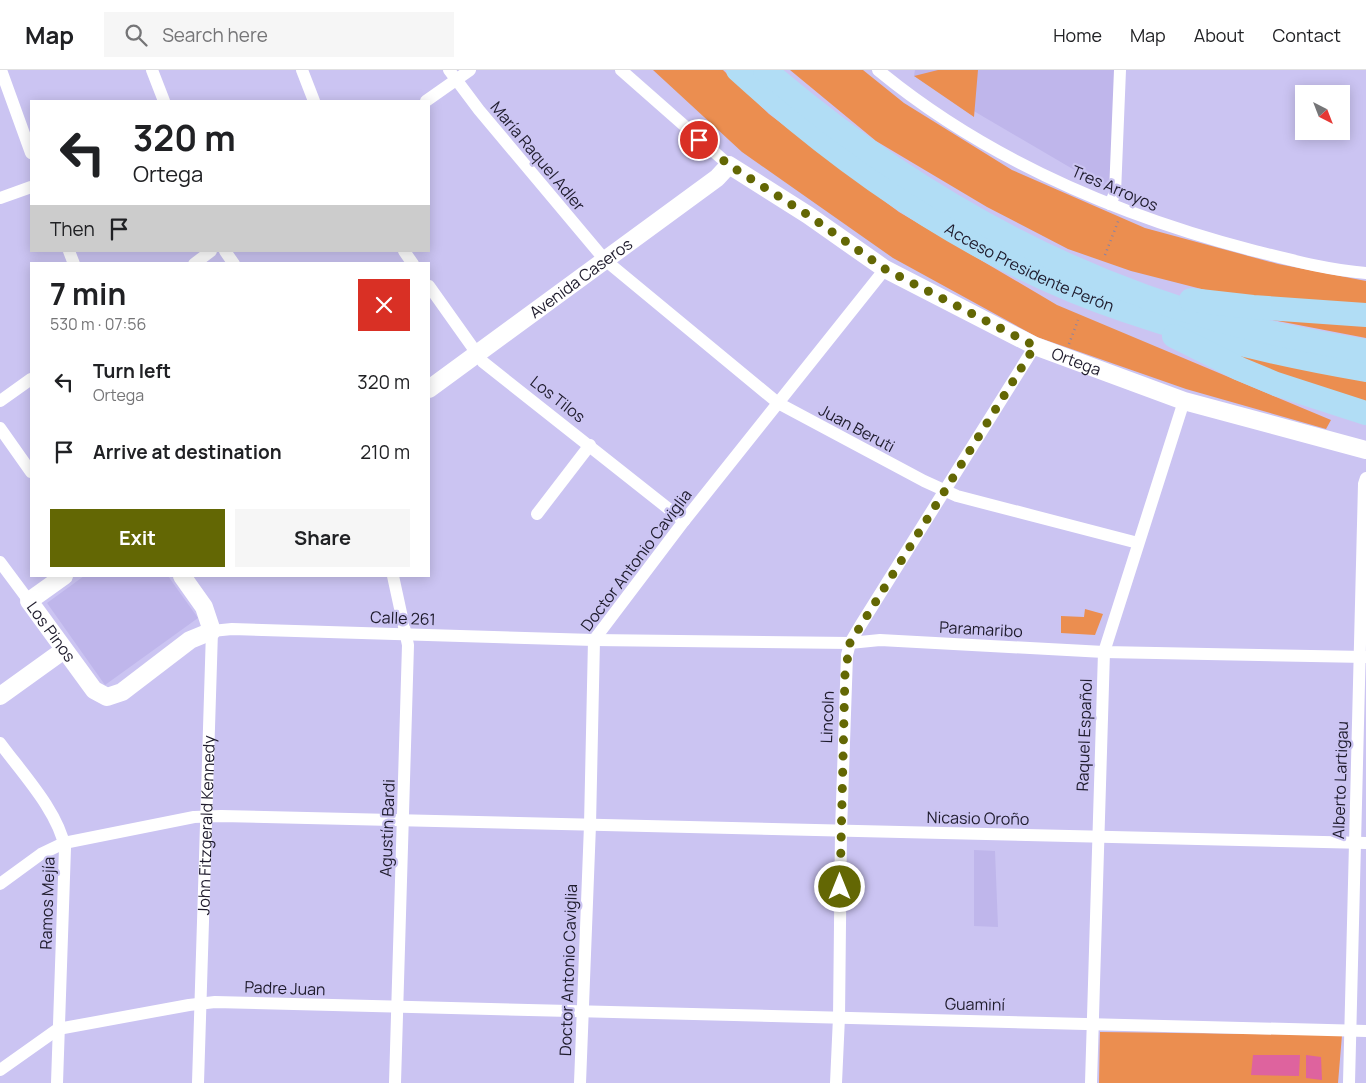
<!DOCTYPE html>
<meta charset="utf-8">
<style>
body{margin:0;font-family:Manrope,sans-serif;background:#f6f6f6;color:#202124;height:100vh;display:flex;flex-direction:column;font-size:19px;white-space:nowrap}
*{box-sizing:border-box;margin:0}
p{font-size:16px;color:#757577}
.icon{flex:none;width:28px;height:28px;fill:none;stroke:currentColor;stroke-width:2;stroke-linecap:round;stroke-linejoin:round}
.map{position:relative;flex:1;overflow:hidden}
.sheet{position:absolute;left:30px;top:192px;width:400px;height:315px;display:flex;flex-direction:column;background:#fff;border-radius:0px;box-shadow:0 2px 12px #0003}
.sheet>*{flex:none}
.banner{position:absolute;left:30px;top:30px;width:400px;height:152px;border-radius:0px;box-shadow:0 2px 12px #0003;background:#fff;color:#202124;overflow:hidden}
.needle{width:32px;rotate:138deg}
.buttons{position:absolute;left:1295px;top:15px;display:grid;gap:10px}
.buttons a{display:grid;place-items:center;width:55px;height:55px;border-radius:0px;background:#fff;box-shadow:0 2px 12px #0003;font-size:25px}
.pin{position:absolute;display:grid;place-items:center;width:42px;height:42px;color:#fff;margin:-21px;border:2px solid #fff;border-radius:50%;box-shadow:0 1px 5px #0007}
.me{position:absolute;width:55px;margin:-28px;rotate:0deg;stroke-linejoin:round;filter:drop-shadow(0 0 4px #0008)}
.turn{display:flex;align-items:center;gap:18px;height:105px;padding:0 20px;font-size:22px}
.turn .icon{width:65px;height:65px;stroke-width:2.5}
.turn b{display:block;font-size:35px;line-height:42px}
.then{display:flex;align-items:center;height:48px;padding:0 20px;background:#0003;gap:10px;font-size:19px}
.round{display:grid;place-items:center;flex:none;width:52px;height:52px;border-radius:0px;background:#f6f6f6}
.headline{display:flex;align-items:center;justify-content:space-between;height:85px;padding:0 20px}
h1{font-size:30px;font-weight:700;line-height:38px}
.primary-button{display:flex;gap:10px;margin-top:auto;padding:10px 20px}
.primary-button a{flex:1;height:58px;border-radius:0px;background:#636704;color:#fff;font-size:20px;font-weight:700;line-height:58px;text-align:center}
.primary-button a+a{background:#f6f6f6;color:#202124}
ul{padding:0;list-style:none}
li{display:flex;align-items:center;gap:15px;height:70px;padding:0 20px}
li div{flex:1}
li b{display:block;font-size:19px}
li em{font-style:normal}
header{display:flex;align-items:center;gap:30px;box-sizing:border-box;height:70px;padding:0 25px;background:#fff;border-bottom:1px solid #e0e0e0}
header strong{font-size:24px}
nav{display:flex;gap:28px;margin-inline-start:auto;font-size:18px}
.search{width:350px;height:45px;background:#f6f6f6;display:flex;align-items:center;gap:12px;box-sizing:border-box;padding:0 18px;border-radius:0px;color:#757577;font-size:19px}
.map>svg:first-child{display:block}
</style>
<header>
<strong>Map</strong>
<div class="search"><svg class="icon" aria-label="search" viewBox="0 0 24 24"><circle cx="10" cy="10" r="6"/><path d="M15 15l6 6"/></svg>Search here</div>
<nav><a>Home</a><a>Map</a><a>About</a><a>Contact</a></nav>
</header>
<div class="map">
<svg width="1366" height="1013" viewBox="0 0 1366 1013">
<rect width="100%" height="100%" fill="#cbc4f2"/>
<!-- built -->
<path fill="#bfb6eb" d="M915,0H1119L1112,122L914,6Z
M84,506H168L198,548L105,615L47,533Z
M974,780L995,781L998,857L974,856Z"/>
<!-- green -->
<path fill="#eb8e50" d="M653,0H723L769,44L899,142L1057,235L1331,350L1326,359L1186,319L1037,267L893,188L742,82Z
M790,0H863L904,33L1012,100L1145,158L1278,194L1366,211V238L1221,224L1131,201L1068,179L987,137L876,71Z
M938,0H978L974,47L914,6Z
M1252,246L1366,249V268Z
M1234,284L1366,306V335L1323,322Z
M1085,539L1103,544L1095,565L1061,563V546L1084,547Z
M1100,962L1342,965L1338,1013H1099Z"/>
<!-- water -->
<path fill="#de639e" d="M1253,985H1300L1299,1006L1251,1005Z
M1306,985L1321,987L1322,1010L1306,1008Z"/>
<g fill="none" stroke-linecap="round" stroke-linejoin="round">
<!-- path -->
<path stroke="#8883a6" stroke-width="2.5" stroke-dasharray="1 4" stroke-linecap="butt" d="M1105,185L1119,149
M1069,274L1078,250"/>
<!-- street -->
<g stroke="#fff" stroke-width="12">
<path d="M1,0L31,83"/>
<path d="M152,0L164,31"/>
<path d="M302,0L314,31"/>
<path d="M449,0L479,40L605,190L778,333L924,411L957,426L1138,473"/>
<path d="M621,0L729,95"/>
<path d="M878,0C986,89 1120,146 1255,181C1291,190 1328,200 1366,203"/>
<path d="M426,31L470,0"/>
<path d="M0,128L31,117"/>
<path d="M1110,134L1115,123L1120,0"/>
<path d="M69,181L74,194"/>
<path d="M225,181L234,194"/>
<path d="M404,181L413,194"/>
<path d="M194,194L211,181"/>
<path d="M429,216L483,292L684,451"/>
<path d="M0,331L31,309"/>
<path d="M0,358L31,402"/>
<path d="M537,444L590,375"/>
<path d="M0,492L29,531"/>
<path d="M393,506L408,575L395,1013"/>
<path d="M0,673C22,703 58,741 65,778L57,1013"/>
<path d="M0,814L41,784L64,773L194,747L221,746L1366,773"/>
<path d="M0,1000L58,959L189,935L215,932L1366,961"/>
<path id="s1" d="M198,1013L212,561L232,559L594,570L850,573L880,570L1104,582L1366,587"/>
<path d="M580,1013L590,755L594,570L684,451L885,199"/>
<path d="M836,1013L839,947L841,761L847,585L850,573L860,556L1035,276"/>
<path d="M1091,1013L1104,582L1184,331"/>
<path d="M1349,1013L1364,414L1366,408"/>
</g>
<!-- secondary -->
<g stroke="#fff" stroke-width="18">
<path id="s2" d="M429,319L717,108L729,95L808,145L885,199L1035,276L1184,331L1366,380"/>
<path id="s3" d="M64,506L29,531L94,620L107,627L122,622L190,570L212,561L204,537L182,506"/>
<path d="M0,626L64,580"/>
</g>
<!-- highway -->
<g stroke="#b1ddf5" stroke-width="24">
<path id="s4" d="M738,0C850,102 980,191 1124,240C1202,267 1284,286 1366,300"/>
<path d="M765,0C899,115 1054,205 1225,252C1272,264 1319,273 1366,281"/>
<path d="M1191,230L1253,237L1366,245"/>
<path d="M1174,266L1240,299L1276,314L1366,343"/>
</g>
</g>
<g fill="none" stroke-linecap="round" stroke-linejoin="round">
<!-- route -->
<path stroke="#636704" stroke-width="9" stroke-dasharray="0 16.2" d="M699,70L729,95L808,145L885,199L1035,276L850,573L845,604L840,817"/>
</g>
<g text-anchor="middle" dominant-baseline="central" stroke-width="4.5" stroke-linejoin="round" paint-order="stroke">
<!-- street labels -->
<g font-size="16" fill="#1e1b2c" stroke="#cbc4f2">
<text transform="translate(538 86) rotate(50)">María Raquel Adler</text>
<text transform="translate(1115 118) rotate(23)">Tres Arroyos</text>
<text stroke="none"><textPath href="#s4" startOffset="354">Acceso Presidente Perón</textPath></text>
<text stroke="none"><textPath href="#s2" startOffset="188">Avenida Caseros</textPath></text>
<text stroke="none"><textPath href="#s2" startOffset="775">Ortega</textPath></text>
<text transform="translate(558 329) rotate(38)">Los Tilos</text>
<text transform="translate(857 358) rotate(28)">Juan Beruti</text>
<text transform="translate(636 490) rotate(-53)">Doctor Antonio Caviglia</text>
<text transform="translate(403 548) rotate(2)">Calle 261</text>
<text transform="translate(981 559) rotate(3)">Paramaribo</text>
<text stroke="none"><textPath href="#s3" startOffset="81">Los Pinos</textPath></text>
<text transform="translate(827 647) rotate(-88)">Lincoln</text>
<text transform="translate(1084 665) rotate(-88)">Raquel Español</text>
<text transform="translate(1340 710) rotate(-88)">Alberto Lartigau</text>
<text transform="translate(978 748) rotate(1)">Nicasio Oroño</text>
<text stroke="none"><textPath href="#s1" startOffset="258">John Fitzgerald Kennedy</textPath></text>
<text transform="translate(387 758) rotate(-88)">Agustín Bardi</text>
<text transform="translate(47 833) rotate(-88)">Ramos Mejía</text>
<text transform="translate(568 900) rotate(-88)">Doctor Antonio Caviglia</text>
<text transform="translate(285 918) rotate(2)">Padre Juan</text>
<text transform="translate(975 934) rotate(1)">Guaminí</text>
</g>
</g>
</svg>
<div class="buttons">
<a><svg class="needle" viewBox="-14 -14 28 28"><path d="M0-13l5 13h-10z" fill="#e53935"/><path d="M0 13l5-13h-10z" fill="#757577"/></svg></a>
</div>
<div class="pin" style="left:699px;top:70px;background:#d93025"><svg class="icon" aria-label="arrive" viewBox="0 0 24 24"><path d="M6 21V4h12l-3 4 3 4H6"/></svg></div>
<svg class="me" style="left:840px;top:817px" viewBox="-20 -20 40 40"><circle r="17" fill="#636704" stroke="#fff" stroke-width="3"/><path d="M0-11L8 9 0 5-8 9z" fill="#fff"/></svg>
<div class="banner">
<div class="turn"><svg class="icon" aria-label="left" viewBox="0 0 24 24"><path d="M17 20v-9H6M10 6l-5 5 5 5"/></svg><div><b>320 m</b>Ortega</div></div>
<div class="then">Then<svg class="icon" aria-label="arrive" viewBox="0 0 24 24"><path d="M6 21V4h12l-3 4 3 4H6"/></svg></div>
</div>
<section class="sheet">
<div class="headline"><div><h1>7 min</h1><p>530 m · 07:56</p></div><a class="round" style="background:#d93025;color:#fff"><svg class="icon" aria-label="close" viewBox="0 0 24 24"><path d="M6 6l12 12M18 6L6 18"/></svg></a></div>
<ul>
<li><svg class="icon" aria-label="left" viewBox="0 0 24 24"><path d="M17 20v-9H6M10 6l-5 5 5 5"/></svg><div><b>Turn left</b><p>Ortega</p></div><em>320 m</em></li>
<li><svg class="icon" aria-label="arrive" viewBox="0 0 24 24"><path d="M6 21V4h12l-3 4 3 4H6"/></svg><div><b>Arrive at destination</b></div><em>210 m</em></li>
</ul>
<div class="primary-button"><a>Exit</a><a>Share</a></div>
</section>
</div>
